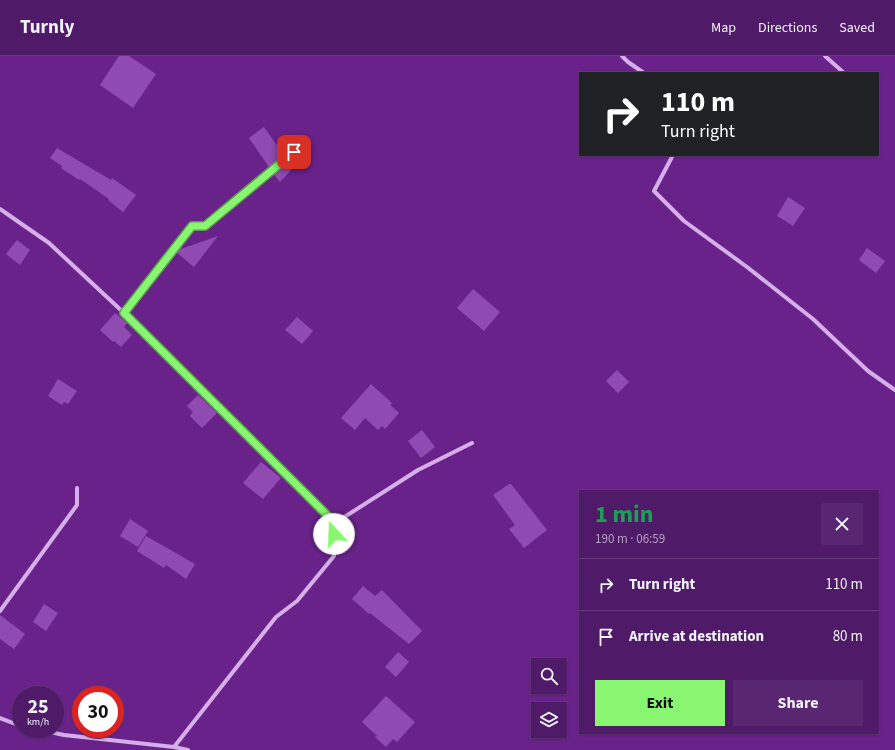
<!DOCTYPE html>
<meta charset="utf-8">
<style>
body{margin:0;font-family:"Source Sans 3",sans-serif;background:#592771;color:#f1f3f6;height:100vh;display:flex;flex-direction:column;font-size:15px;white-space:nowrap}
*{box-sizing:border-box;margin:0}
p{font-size:13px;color:#b3a1c0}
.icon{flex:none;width:22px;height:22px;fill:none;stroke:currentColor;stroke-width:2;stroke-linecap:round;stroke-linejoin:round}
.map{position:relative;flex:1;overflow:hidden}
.sheet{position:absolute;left:579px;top:434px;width:300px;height:244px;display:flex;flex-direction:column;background:#4f1a68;border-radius:0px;box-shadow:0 1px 3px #0004,0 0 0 1px #66387c}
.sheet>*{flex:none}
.banner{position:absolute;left:579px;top:16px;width:300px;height:84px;border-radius:0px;box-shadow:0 1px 3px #0004,0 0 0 1px #66387c;background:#202124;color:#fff;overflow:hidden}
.buttons{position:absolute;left:531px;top:602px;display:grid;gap:8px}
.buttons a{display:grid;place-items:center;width:36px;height:36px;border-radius:0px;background:#4f1a68;box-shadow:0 1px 3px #0004,0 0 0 1px #66387c;font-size:20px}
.speed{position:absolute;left:12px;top:630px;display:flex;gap:8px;font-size:20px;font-weight:700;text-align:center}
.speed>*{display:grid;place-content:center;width:52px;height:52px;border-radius:50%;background:#4f1a68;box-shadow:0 1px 3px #0004,0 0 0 1px #66387c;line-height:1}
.speed small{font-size:10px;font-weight:400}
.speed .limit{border:6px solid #d22;background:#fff;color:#111}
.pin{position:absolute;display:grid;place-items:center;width:34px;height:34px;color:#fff;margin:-17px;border-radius:8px;box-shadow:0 2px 6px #0006}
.me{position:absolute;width:44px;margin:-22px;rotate:340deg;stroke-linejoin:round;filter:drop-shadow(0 0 3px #0008)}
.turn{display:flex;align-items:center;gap:14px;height:84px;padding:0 16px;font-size:18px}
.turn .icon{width:52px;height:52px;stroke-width:2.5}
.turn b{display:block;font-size:28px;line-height:34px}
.round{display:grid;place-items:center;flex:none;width:42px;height:42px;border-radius:0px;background:#592771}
.summary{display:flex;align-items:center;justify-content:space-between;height:68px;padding:0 16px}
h1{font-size:24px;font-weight:700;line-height:30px;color:#1e9e55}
.button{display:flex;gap:8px;margin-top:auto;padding:8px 16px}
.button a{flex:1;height:46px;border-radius:0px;background:#88f671;color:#111;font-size:16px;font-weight:700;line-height:46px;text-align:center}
.button a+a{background:#592771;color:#f1f3f6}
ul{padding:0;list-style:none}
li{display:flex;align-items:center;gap:12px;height:52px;padding:0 16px;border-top:1px solid #66387c}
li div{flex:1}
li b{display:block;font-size:15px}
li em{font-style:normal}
header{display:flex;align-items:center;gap:24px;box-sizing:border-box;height:56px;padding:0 20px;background:#4f1a68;border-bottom:1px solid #66387c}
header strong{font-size:19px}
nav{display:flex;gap:22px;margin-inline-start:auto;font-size:14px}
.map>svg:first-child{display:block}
</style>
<header>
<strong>Turnly</strong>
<nav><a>Map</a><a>Directions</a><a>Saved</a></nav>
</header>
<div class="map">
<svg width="895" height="694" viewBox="0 0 895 694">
<rect width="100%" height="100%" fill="#69228a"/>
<!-- building -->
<path fill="#904bb2" d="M119,0H129L156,18L133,52L100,29Z
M264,71L284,99L269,111L249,82Z
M57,92L111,124L112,122L136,139L123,156L108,144L109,143L80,123L79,124L61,112L62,110L50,102Z
M288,105L293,112L280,126L273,117Z
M788,141L805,152L793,170L777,160Z
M218,180L194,211L176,196L178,194Z
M17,184L30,194L20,209L6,198Z
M867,192L885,205L876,217L859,204Z
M473,233L500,256L484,275L457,252Z
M115,257L127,267L124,271L132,279L121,291L114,285L113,286L100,274Z
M297,261L313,275L302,288L285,274Z
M617,314L629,326L618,337L606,325Z
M58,323L77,335L68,348L64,346L62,349L48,340Z
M371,328L392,347L390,349L399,357L385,373L382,370L378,374L365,362L355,374L341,362Z
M198,339L217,357L202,372L190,360L193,356L187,350Z
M422,374L435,391L421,402L408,385Z
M261,406L281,422L263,443L243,427Z
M509,428H511L547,474L524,492L509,473L515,469L493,439Z
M130,463L148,475L138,491L120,480Z
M146,480L195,508L186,523L166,509L164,512L137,495Z
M363,530L375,540L382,534L422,575L409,588L370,557L369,558L352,543Z
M44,548L58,557L46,575L33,566Z
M0,559L25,578L14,593L0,583Z
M398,596L409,606L396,621L385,611Z
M386,640L415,666L397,686L393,683L386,691L375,681L377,680L362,666Z"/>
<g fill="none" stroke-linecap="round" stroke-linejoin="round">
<!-- minor -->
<path stroke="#d6afea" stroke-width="4" d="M622,0L628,6L644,17
M825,0L844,17
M673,99L654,135L684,165L747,211L813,263L868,315L895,334
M0,153L49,187L124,257L335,467L334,500L297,545L276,561L174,691
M124,257L192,170H205L294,95
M335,467L418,414L472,387
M0,555L77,449V432
M0,662L21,670
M36,673L64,679L174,691L188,694"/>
</g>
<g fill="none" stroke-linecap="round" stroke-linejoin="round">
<!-- route casing -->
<g stroke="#58a049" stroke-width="10">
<path id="route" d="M294,96L205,170H192L124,257L335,467L334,478"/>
</g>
<!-- route -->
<use href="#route" stroke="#88f671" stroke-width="7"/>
</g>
</svg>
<div class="buttons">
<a><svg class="icon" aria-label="search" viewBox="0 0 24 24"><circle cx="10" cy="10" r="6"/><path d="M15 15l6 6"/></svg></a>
<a><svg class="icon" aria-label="layers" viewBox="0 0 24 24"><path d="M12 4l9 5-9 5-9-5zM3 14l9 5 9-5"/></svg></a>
</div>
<div class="speed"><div>25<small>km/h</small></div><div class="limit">30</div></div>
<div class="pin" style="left:294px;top:96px;background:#d93025"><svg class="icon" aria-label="arrive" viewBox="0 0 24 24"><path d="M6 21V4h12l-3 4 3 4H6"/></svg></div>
<svg class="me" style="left:334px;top:478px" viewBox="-20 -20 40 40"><circle r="19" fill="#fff"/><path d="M0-13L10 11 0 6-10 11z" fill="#88f671"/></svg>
<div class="banner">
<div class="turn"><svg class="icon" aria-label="right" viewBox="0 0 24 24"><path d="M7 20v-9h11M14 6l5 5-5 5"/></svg><div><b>110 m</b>Turn right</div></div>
</div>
<section class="sheet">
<div class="summary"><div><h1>1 min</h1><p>190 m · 06:59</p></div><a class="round"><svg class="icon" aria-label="close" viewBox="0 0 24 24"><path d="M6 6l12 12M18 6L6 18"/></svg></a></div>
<ul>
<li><svg class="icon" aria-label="right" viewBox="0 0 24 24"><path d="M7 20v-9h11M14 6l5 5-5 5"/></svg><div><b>Turn right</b></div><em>110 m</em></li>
<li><svg class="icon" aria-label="arrive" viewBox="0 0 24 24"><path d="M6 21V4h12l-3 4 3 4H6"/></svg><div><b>Arrive at destination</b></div><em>80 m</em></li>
</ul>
<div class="button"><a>Exit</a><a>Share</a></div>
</section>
</div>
